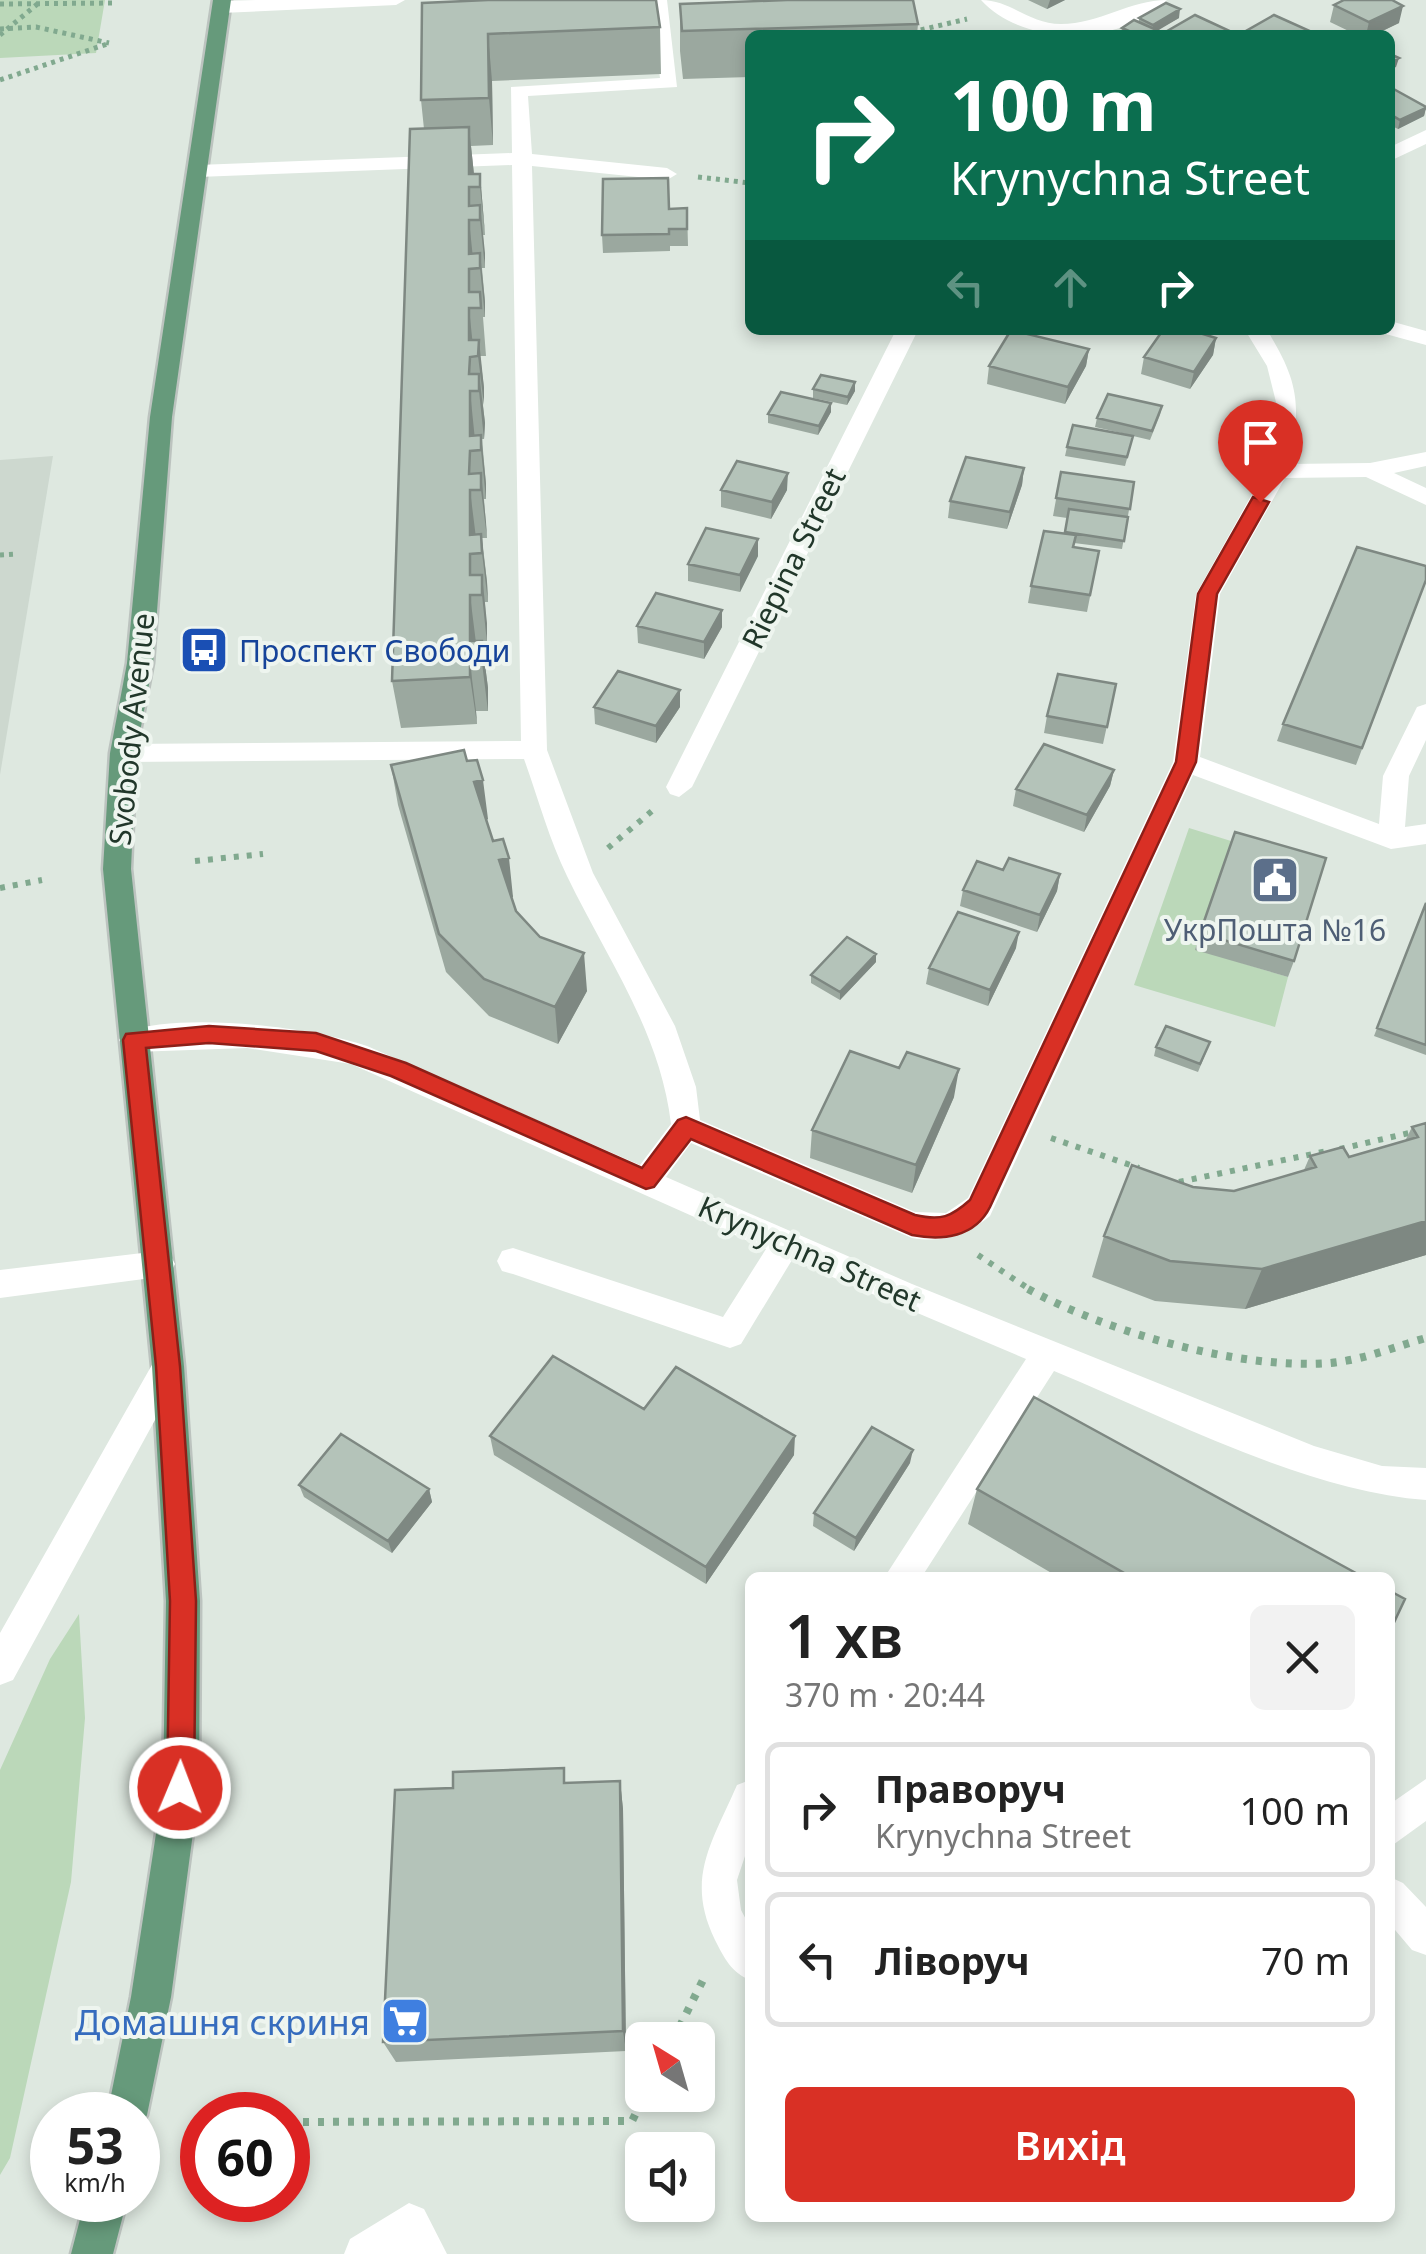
<!DOCTYPE html>
<html lang="uk">
<meta charset="utf-8">
<style>
body{margin:0;font-family:"Noto Sans",sans-serif;background:#f2f2f2;color:#222;height:100vh;display:flex;flex-direction:column;font-size:38px;white-space:nowrap}
*{box-sizing:border-box;margin:0}
p{font-size:32px;color:#767676}
.icon{flex:none;width:55px;height:55px;fill:none;stroke:currentColor;stroke-width:2;stroke-linecap:round;stroke-linejoin:round}
.map{position:relative;flex:1;overflow:hidden}
.drawer{position:absolute;left:745px;top:1572px;width:650px;height:650px;display:flex;flex-direction:column;background:#fff;border-radius:15px;box-shadow:0 5px 15px #0003}
.drawer>*{flex:none}
.hud{position:absolute;left:745px;top:30px;width:650px;height:305px;border-radius:15px;box-shadow:0 5px 15px #0003;background:#0b6e4f;color:#fff;overflow:hidden}
.needle{width:65px;rotate:323deg}
.controls{position:absolute;left:625px;top:2022px;display:grid;gap:20px}
.controls a{display:grid;place-items:center;width:90px;height:90px;border-radius:15px;background:#fff;box-shadow:0 5px 15px #0003;font-size:50px}
.speed{position:absolute;left:30px;top:2092px;display:flex;gap:20px;font-size:50px;font-weight:700;text-align:center}
.speed>*{display:grid;place-content:center;width:130px;height:130px;border-radius:50%;background:#fff;box-shadow:0 5px 15px #0003;line-height:1}
.speed small{font-size:25px;font-weight:400}
.speed .limit{border:15px solid #d22;background:#fff;color:#111}
.pin{position:absolute;display:grid;place-items:center;width:85px;height:85px;color:#fff;margin:-102px -42px;border-radius:50% 50% 50% 0;rotate:-45deg;box-shadow:0 0 10px #0007}
.pin .icon{rotate:45deg}
.me{position:absolute;width:110px;margin:-55px;rotate:1deg;stroke-linejoin:round;filter:drop-shadow(0 0 8px #0008)}
.turn{display:flex;align-items:center;gap:35px;height:210px;padding:0 40px;font-size:45px}
.turn .icon{width:130px;height:130px;stroke-width:2.5}
.turn b{display:block;font-size:70px;line-height:85px}
.lanes{display:flex;align-items:center;height:95px;padding:0 40px;background:#0003;justify-content:center;gap:50px;direction:ltr}
.lanes .off{opacity:.35}
.round{display:grid;place-items:center;flex:none;width:105px;height:105px;border-radius:15px;background:#f2f2f2}
.summary{display:flex;align-items:center;justify-content:space-between;height:170px;padding:0 40px}
h1{font-size:60px;font-weight:600;line-height:75px}
.primary-button{display:flex;gap:20px;margin-top:auto;padding:20px 40px}
.primary-button a{flex:1;height:115px;border-radius:15px;background:#d93025;color:#fff;font-size:40px;font-weight:600;line-height:115px;text-align:center}
ul{padding:0;list-style:none}
li{display:flex;align-items:center;gap:30px;height:135px;margin:0 20px 15px;padding:0 20px;border:5px solid #e0e0e0;border-radius:15px}
li div{flex:1}
li b{display:block;font-size:38px}
li em{font-style:normal}
.map>svg:first-child{display:block}
</style>
<div class="map">
<svg width="1426" height="2254" viewBox="0 0 1426 2254">
<rect width="100%" height="100%" fill="#dee8e0"/>
<!-- built -->
<path fill="#cdd8cf" d="M53,456L0,775V460Z"/>
<!-- green -->
<path fill="#bbd8b9" d="M0,0H105L96,53L0,58Z
M1189,828L1231,841L1196,949L1288,977L1275,1027L1134,985Z
M79,1614L85,1718L71,1882L10,2158L0,2175V1770L50,1659Z"/>
<g fill="none" stroke-linecap="round" stroke-linejoin="round">
<!-- major casing -->
<g stroke="#bcc3bf" stroke-width="5">
<path id="major" d="M213,0H231L172,417L153,663L136,753L131,869L184,1366L200,1601L199,1788L171,1997L147,2115L138,2131V2115H107L131,1997L163,1788L166,1601L152,1366L103,869L110,753L127,663L150,417Z
M85,2200H127L113,2254H71Z"/>
</g>
<!-- path-far2 -->
<path stroke="#81a98f" stroke-width="5" stroke-dasharray="4 5" stroke-linecap="butt" d="M0,4L115,3
M0,29L36,27L109,43
M912,32L967,19
M0,35L41,1
M0,80L110,43
M698,177L750,183
M0,555L17,554"/>
<!-- path-far1 -->
<path stroke="#81a98f" stroke-width="6" stroke-dasharray="5 8" stroke-linecap="butt" d="M608,848L652,811
M195,861L263,854
M0,888L42,880
M1051,1138L1139,1168
M1340,1149L1409,1133L1426,1139
M1179,1182L1327,1151
M978,1255L1032,1291"/>
<!-- path -->
<path stroke="#81a98f" stroke-width="8" stroke-dasharray="6 9" stroke-linecap="butt" d="M1028,1289C1107,1332 1239,1370 1330,1363C1363,1360 1394,1347 1426,1338
M673,2040L705,1976
M288,2122L632,2121L645,2095"/>
<!-- minor -->
<path fill="#fff" fill-rule="evenodd" d="M258,0H405L396,5L221,13L212,7L221,1Z
M649,0H667L677,87L528,96L532,154L667,168L677,174L667,180L532,166L547,750L593,873L675,1026L696,1087L700,1120L915,1212L946,1213L968,1198L1173,762L1196,594L1265,471L1278,410L1267,366L1245,330H1267C1299,382 1301,404 1290,464L1370,463L1426,452V466L1394,473L1426,488V505L1366,477L1285,478L1220,594L1200,757L1379,824L1383,776L1417,707L1426,704V740L1409,776L1405,827L1426,824V844L1391,849L1193,775L990,1216C966,1236 943,1243 912,1238L691,1143L666,1177L912,1284L1314,1446L1382,1466L1426,1468V1500C1305,1491 1168,1418 1054,1371L921,1578H884L1026,1359L792,1260L741,1344L730,1348L513,1274L502,1271L497,1261L502,1251L513,1248L723,1317L766,1249L351,1064L247,1048L134,1052L124,1048L119,1040L124,1032C183,1012 308,1026 367,1046L640,1165L671,1124C660,1031 607,959 567,876C549,839 538,798 524,759L123,762L110,753L123,744L521,741L512,165L198,177L188,171L198,165L512,153L511,87L660,78Z
M981,0C1011,0 1029,24 1061,24C1099,24 1130,0 1167,0C1121,46 1025,48 981,0Z
M1426,130V144L1390,161V147Z
M1390,321L1426,331V345L1382,333L1390,330Z
M896,330H918L692,787L679,797L670,794L666,787Z
M159,1251L170,1254L175,1264L170,1274L159,1277L0,1298V1270Z
M168,1352L179,1356L184,1366L179,1376L13,1680L0,1685V1633L157,1356Z
M1426,1779V1821L1390,1847V1804Z
M750,1780V1841L737,1880L741,1910L750,1927V1980C732,1973 724,1958 715,1940C685,1878 712,1843 737,1785Z
M1390,1877L1403,1883L1426,1907V1955L1412,1950L1390,1924Z
M409,2203L424,2209L447,2254H344L350,2239Z"/>
<!-- major -->
<use href="#major" fill="#669a7b" fill-rule="evenodd"/>
</g>
<!-- wall -->
<path fill="#9ba89f" d="M1028,0H1065L1047,9Z
M422,3L660,27L661,74L492,81L493,145L471,146L474,174H480L485,235H483L485,268H482L485,302V317H483L486,356H480L484,388L483,405L485,423L484,439H482L486,484V499H484L487,538H482L487,582L488,602H485L487,643H482L488,688V711H476L477,724L401,728L392,681L424,129L421,100Z
M680,4L918,24L917,35H750V77L683,79L680,51Z
M1334,5L1399,23L1374,35H1357L1330,22Z
M1139,18H1179L1157,30L1158,35H1121L1122,28L1139,22Z
M1390,87L1426,107L1424,116L1398,129L1390,125Z
M687,208L688,246H670V251L603,253L602,235L669,209Z
M1216,338L1213,355L1190,389L1141,374L1144,357Z
M1089,349L1086,366L1065,404L987,384L989,366Z
M813,389L855,391L847,405L813,398Z
M1162,406L1160,415L1150,440L1133,436L1125,466L1065,456L1067,447L1130,435L1095,427L1097,418Z
M831,412L818,435L768,423V414Z
M1024,468L1022,485L1007,529L948,518L950,501Z
M1061,472L1134,482L1122,549L1074,543V547L1099,551L1087,612L1028,603L1031,586L1064,534L1067,518L1053,516Z
M721,490H787L771,519L721,507Z
M758,556L740,592L688,581V564Z
M1426,580L1356,765L1277,741L1283,724Z
M722,610V627L704,659L638,643L637,626Z
M1116,684L1103,744L1044,733L1047,716Z
M680,690V707L656,743L595,724L594,707Z
M391,765L488,819L486,820L513,897H511L516,911L587,991L558,1044L489,1016L446,972L398,805Z
M1114,770L1110,786L1084,832L1013,806L1016,789Z
M1003,870L1060,874L1057,891L1037,932L960,906L963,890Z
M1426,902V1055L1374,1036Z
M1200,933L1294,961L1288,977L1195,950Z
M1016,948L988,1006L926,984L929,968Z
M876,962L840,1000L811,983V975Z
M1156,1047L1207,1050L1198,1072L1154,1056Z
M954,1097L912,1193L810,1158L812,1130Z
M1426,1123V1255L1245,1309L1155,1301L1092,1277L1104,1236L1193,1187L1234,1191L1304,1170L1310,1156L1349,1157L1405,1141L1412,1127Z
M644,1409L794,1455L706,1584L494,1455L490,1436Z
M910,1463L854,1551L813,1526L814,1513Z
M299,1485L429,1489L432,1502L392,1553L304,1497Z
M977,1489L1365,1578H1060L968,1524Z
M620,1781L623,1809L626,2051L396,2062L383,2042L567,1783Z"/>
<!-- shaded-wall -->
<path fill="#7e8882" d="M1050,0H1065L1047,9Z
M1403,6L1399,23L1374,35H1366L1369,22Z
M1180,9L1179,18L1152,34L1153,25Z
M488,34L492,81L493,145L489,98Z
M1399,58L1396,67L1390,70V62Z
M1426,108L1424,116L1398,129L1400,120Z
M469,127L474,175L469,174Z
M480,174L484,222L485,235L480,187Z
M480,205L485,253V268L480,220Z
M469,220L474,268L469,254Z
M480,253L485,302V317L480,268Z
M469,308L474,356L469,340Z
M1216,338L1213,355L1190,389L1194,372Z
M479,340L484,388V405L478,356Z
M1089,349L1086,366L1065,404L1068,387Z
M479,374L485,423L484,439L479,391Z
M855,382V391L847,405L848,397Z
M470,391L475,440L470,436Z
M831,403V412L818,435L819,426Z
M481,435L486,484V499L481,450Z
M1024,468L1022,485L1007,529L1010,512Z
M481,473L486,522L487,538L481,490Z
M788,473L787,490L771,519L772,502Z
M470,490L476,538L470,535Z
M481,534L487,582L488,602L482,553Z
M758,539V556L740,592V575Z
M482,575L487,623V643L482,595Z
M470,595L476,643L470,641Z
M722,610V627L704,659V642Z
M482,641L488,688V711L482,663Z
M470,663L476,711L477,724L470,677Z
M680,690V707L656,743V726Z
M1114,770L1110,786L1084,832L1087,815Z
M483,780L488,819L480,822L474,782Z
M509,858L513,897L504,899L499,860Z
M1060,874L1057,891L1037,932L1040,915Z
M1019,932L1016,948L988,1006L990,990Z
M584,953L587,991L558,1044L555,1007Z
M876,954V962L840,1000V992Z
M959,1069L954,1097L912,1193L916,1165Z
M1426,1221V1255L1245,1309L1262,1269Z
M795,1436L794,1455L706,1584V1567Z
M913,1450L910,1463L854,1551L856,1538Z
M429,1489L432,1502L392,1553L388,1541Z
M620,1781L623,1809L626,2051L623,2031Z"/>
<!-- building -->
<path fill="#b4c3b9" stroke="#7e8882" stroke-width="2.5" d="M488,0H656L660,27L488,34L489,98L421,100L422,3Z
M787,0H913L918,24L682,31L680,4Z
M1344,0H1392L1403,6L1369,22L1334,5Z
M1166,3L1180,9L1153,25L1139,18Z
M1195,15L1234,33L1230,35L1162,34Z
M1274,15L1312,32L1306,35H1254L1246,31Z
M1134,20L1159,31L1152,35H1138L1122,28Z
M1390,54L1399,58L1390,62Z
M1390,87L1426,107V108L1400,120L1390,114Z
M469,127V174H480V187H469V206L480,205V220H469V254L480,253V268L469,269V292H480L481,308H469V340H479L478,356L470,357L469,374H479V391H470V436L481,435V450L470,451L469,474L481,473V490H470V535L481,534L482,553L470,554V575H482V595H470V641H482V663H470V677L392,681L410,129Z
M668,178L669,209L687,208V229H669V234L602,235L603,179Z
M1011,330L1089,349L1068,387L989,366Z
M1163,330H1190L1216,338L1194,372L1144,357Z
M821,375L855,382L848,397L813,389Z
M781,392L831,403L819,426L768,414Z
M1108,394L1162,406L1152,431L1097,418Z
M1073,425L1133,436L1127,457L1067,447Z
M966,457L1024,468L1010,512L950,501Z
M737,461L788,473L772,502L721,490Z
M1061,472L1134,482L1130,509L1056,498Z
M1069,509L1128,517L1124,541L1065,532Z
M706,528L758,539L740,575L688,564Z
M1044,531L1076,535L1073,547L1099,551L1090,595L1031,586Z
M1357,547L1426,566V580L1362,748L1283,724Z
M656,593L722,610L704,642L637,626Z
M618,671L680,690L656,726L594,707Z
M1058,674L1116,684L1107,727L1047,716Z
M1044,744L1114,770L1087,815L1016,789Z
M464,750L467,761L477,760L483,780L474,782L493,841L503,839L509,858L499,860L516,911L540,937L584,953L555,1007L484,979L439,934L391,765Z
M1235,832L1326,858L1294,961L1200,933Z
M1009,858L1060,874L1040,915L963,890L977,861L1003,870Z
M1426,903V1045L1377,1028Z
M958,912L1019,932L990,990L929,968Z
M847,937L876,954L840,992L811,975Z
M1166,1026L1210,1042L1200,1064L1156,1047Z
M850,1051L899,1068L907,1052L959,1069L916,1165L812,1130Z
M1426,1123V1221L1262,1269L1170,1261L1104,1236L1132,1165L1193,1187L1234,1191L1316,1167L1310,1156L1343,1147L1349,1157L1418,1137L1412,1127Z
M553,1356L644,1409L676,1367L795,1436L706,1567L490,1436Z
M1034,1397L1365,1578H1133L977,1489Z
M872,1427L913,1450L856,1538L814,1513Z
M341,1434L429,1489L388,1541L299,1485Z
M1390,1591L1405,1599L1390,1631Z
M564,1768V1783L620,1781L623,2031L383,2042L395,1790L453,1788V1772Z"/>
<!-- route -->
<path fill="#d93025" stroke="#8d1f18" stroke-width="2.5" d="M1253,497L1269,502L1217,594L1196,762L990,1207C975,1237 943,1241 912,1235L691,1139L654,1187L646,1189L391,1076L316,1051L209,1043L146,1048L180,1366L196,1601L194,1788L190,1798L180,1802L171,1798L167,1788L170,1601L156,1366L123,1040L126,1034L209,1026L316,1033L406,1063L642,1168L678,1120L686,1117L915,1215C941,1221 951,1217 970,1200L1176,762L1198,594Z"/>
<!-- icons -->
<defs>
<g id="bus-square" transform="scale(2.5)"><rect x="-9" y="-9" width="18" height="18" rx="4" fill="#1a4fb4" stroke="#eef5ef"/><path d="M-5-6H5V4H4V6H2V4H-2V6H-4V4H-5ZM-3.5-4V0h7V-4ZM-3.5 1.2v1.5H-2V1.2ZM2 1.2v1.5H3.5V1.2Z" fill="#fff"/></g>
<g id="civic-square" transform="scale(2.5)"><rect x="-9" y="-9" width="18" height="18" rx="4" fill="#5c6f8a" stroke="#eef5ef"/><path d="M-.6-6.5H3V-4.5H.6V-3L4-1V1h2V6H-6V1h2V-1L-.6-3ZM-1.2 2.5V6h2.4V2.5Z" fill="#fff"/></g>
<g id="supermarket-square" transform="scale(2.5)"><rect x="-9" y="-9" width="18" height="18" rx="4" fill="#3f7fe0" stroke="#eef5ef"/><path d="M-6-5.5h2.5l.6 2H6L4.5 2H-2.5L-4.4-4H-6ZM-1.5 3.2a1.3 1.3 0 1 0 .1 0ZM3 3.2a1.3 1.3 0 1 0 .1 0Z" fill="#fff"/></g>
</defs>
<g fill-rule="evenodd">
<use href="#bus-square" x="204" y="650"/>
<use href="#civic-square" x="1275" y="880"/>
<use href="#supermarket-square" x="405" y="2021"/>
</g>
<g text-anchor="middle" dominant-baseline="central" stroke-width="8" stroke-linejoin="round" paint-order="stroke">
<!-- street labels -->
<g font-size="30" fill="#21372a" stroke="#eef5ef">
<text transform="translate(793 558) rotate(-64)">Riepina Street</text>
<text transform="translate(131 729) rotate(-84)">Svobody Avenue</text>
<text transform="translate(810 1253) rotate(24)">Krynychna Street</text>
</g>
<!-- transit labels -->
<g font-size="30" fill="#164399" stroke="#eef5ef" text-anchor="start">
<text x="239" y="650">Проспект Свободи</text>
</g>
<!-- service labels -->
<g font-size="30" fill="#4e5e75" stroke="#eef5ef">
<text x="1275" y="929">УкрПошта №16</text>
</g>
<!-- near-shop labels -->
<g font-size="35" fill="#366cbe" stroke="#eef5ef" text-anchor="end">
<text x="370" y="2021">Домашня скриня</text>
</g>
</g>
</svg>
<div class="controls">
<a><svg class="needle" viewBox="-14 -14 28 28"><path d="M0-13l5 13h-10z" fill="#e53935"/><path d="M0 13l5-13h-10z" fill="#767676"/></svg></a>
<a><svg class="icon" aria-label="sound" viewBox="0 0 24 24"><path d="M4 9h4l5-4v14l-5-4H4zM17 9q2 3 0 6"/></svg></a>
</div>
<div class="speed"><div>53<small>km/h</small></div><div class="limit">60</div></div>
<div class="pin" style="left:1260px;top:502px;background:#d93025"><svg class="icon" aria-label="arrive" viewBox="0 0 24 24"><path d="M6 21V4h12l-3 4 3 4H6"/></svg></div>
<svg class="me" style="left:180px;top:1788px" viewBox="-20 -20 40 40"><circle r="17" fill="#d93025" stroke="#fff" stroke-width="3"/><path d="M0-11L8 9 0 5-8 9z" fill="#fff"/></svg>
<div class="hud">
<div class="turn"><svg class="icon" aria-label="right" viewBox="0 0 24 24"><path d="M7 20v-9h11M14 6l5 5-5 5"/></svg><div><b>100 m</b>Krynychna Street</div></div>
<div class="lanes"><svg class="icon off" aria-label="left" viewBox="0 0 24 24"><path d="M17 20v-9H6M10 6l-5 5 5 5"/></svg><svg class="icon off" aria-label="ahead" viewBox="0 0 24 24"><path d="M12 20V5M6 11l6-6 6 6"/></svg><svg class="icon" aria-label="right" viewBox="0 0 24 24"><path d="M7 20v-9h11M14 6l5 5-5 5"/></svg></div>
</div>
<section class="drawer">
<div class="summary"><div><h1>1 хв</h1><p>370 m · 20:44</p></div><a class="round"><svg class="icon" aria-label="close" viewBox="0 0 24 24"><path d="M6 6l12 12M18 6L6 18"/></svg></a></div>
<ul>
<li><svg class="icon" aria-label="right" viewBox="0 0 24 24"><path d="M7 20v-9h11M14 6l5 5-5 5"/></svg><div><b>Праворуч</b><p>Krynychna Street</p></div><em>100 m</em></li>
<li><svg class="icon" aria-label="left" viewBox="0 0 24 24"><path d="M17 20v-9H6M10 6l-5 5 5 5"/></svg><div><b>Ліворуч</b></div><em>70 m</em></li>
</ul>
<div class="primary-button"><a>Вихід</a></div>
</section>
</div>
